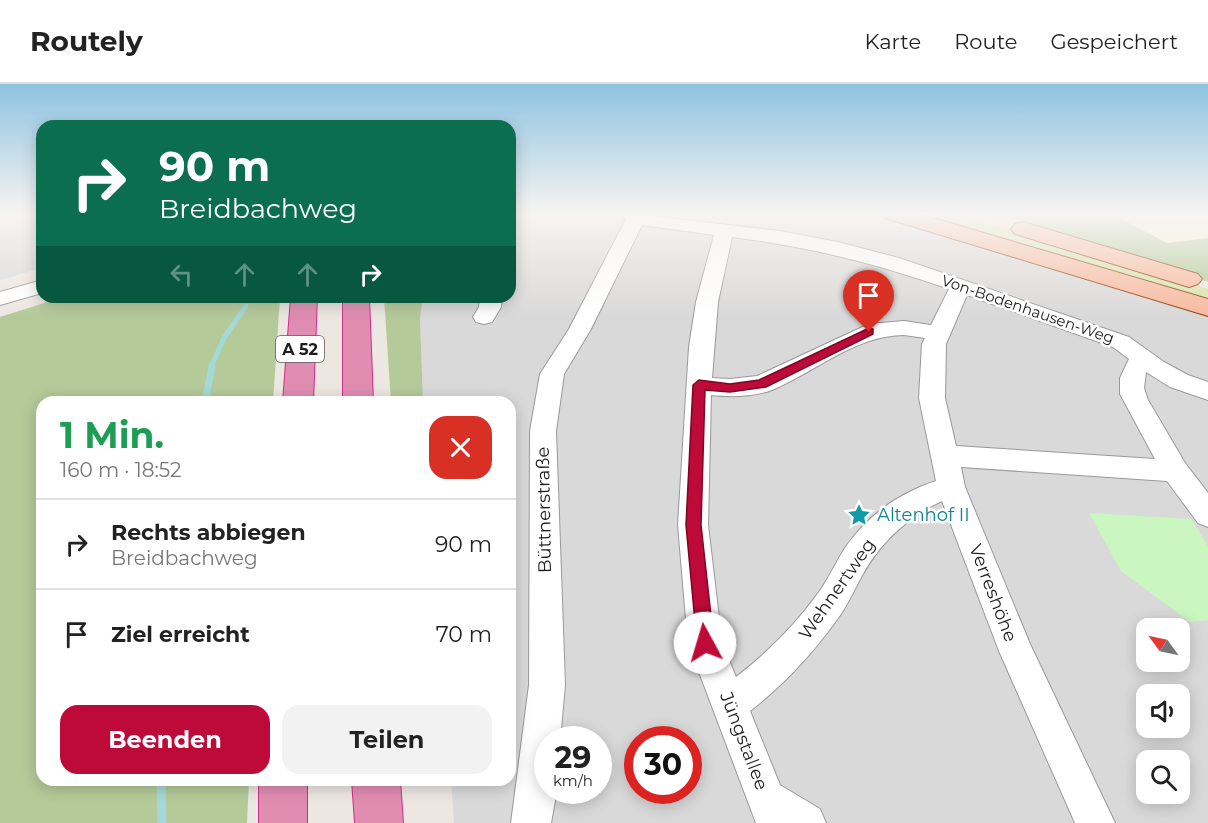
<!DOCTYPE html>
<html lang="de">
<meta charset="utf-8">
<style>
body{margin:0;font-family:Montserrat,sans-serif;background:#f2f2f2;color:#222;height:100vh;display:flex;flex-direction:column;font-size:22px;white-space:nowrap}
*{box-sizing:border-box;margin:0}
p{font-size:20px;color:#767676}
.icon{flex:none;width:33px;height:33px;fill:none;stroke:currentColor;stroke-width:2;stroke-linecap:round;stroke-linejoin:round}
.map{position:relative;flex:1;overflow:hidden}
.panel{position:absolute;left:36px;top:312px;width:480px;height:390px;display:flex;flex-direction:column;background:#fff;border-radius:18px;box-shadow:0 3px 15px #0003}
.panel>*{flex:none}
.banner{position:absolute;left:36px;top:36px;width:480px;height:183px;border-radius:18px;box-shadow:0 3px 15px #0003;background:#0b6e4f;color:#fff;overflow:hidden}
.needle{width:39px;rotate:303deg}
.controls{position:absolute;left:1136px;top:534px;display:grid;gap:12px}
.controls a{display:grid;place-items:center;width:54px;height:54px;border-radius:12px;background:#fff;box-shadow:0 3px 15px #0003;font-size:30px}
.speed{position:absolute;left:534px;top:642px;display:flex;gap:12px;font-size:30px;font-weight:700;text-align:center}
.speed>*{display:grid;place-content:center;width:78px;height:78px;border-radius:50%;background:#fff;box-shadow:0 3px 15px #0003;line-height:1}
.speed small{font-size:15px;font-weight:400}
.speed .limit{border:9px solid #d22;background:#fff;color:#111}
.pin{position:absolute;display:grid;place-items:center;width:51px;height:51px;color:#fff;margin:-62px -26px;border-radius:50% 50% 50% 0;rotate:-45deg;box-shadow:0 0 6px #0007}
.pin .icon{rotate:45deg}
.me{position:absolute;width:66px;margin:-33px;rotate:354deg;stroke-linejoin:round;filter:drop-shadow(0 0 4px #0008)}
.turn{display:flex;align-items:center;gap:21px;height:126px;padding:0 24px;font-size:27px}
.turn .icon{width:78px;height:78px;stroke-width:2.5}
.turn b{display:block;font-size:42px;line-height:51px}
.lanes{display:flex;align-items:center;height:57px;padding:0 24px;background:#0003;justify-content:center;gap:30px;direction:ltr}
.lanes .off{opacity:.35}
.round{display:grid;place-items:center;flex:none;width:63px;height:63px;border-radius:18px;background:#f2f2f2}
.headline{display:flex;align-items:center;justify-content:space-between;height:102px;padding:0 24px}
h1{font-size:36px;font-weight:700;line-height:45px;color:#1e9e55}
.button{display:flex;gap:12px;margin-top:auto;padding:12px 24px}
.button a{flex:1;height:69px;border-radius:18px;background:#be0a38;color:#fff;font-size:24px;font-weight:700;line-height:69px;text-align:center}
.button a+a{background:#f2f2f2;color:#222}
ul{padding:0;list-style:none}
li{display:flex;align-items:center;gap:18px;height:90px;padding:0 24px;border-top:2px solid #e0e0e0}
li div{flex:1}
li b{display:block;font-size:22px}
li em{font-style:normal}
header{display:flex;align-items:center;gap:36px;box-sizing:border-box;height:84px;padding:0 30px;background:#fff;border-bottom:2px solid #e0e0e0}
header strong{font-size:28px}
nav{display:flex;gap:33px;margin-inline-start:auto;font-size:21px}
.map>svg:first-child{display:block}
</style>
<header>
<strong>Routely</strong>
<nav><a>Karte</a><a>Route</a><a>Gespeichert</a></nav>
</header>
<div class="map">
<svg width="1208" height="739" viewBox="0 0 1208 739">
<rect width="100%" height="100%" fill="#ede7e2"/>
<!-- residential -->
<path fill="#dad9d9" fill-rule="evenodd" d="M0,129H42V184L0,196Z
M510,129H881L1208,227V739H454L451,696H510V318H423L420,234L423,213H510ZM1146,544H1179V578H1146ZM1146,610H1179V644H1146ZM548,656H598V706H548ZM638,656H688V706H638ZM1146,676H1179V710H1146Z"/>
<!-- education -->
<path fill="#fdf4db" d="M1110,129H1208V154L1167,159Z"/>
<!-- grass -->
<path fill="#d6e5aa" d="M906,129H954L1208,205V219Z"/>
<!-- forest -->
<path fill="#b4ca99" d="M997,129H1110L1167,159L1208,154V198Z
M63,213H280L273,318H42V696H249L247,739H0V233Z
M384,213H423L420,234L423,318H391Z"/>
<!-- park -->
<path fill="#caf6c0" d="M1089,429L1191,435L1208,462V536L1190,538L1121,487Z"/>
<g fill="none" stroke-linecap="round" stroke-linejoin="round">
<!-- stream-far2 -->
<path stroke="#a4d9d7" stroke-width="5" d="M211,283L224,254L246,222"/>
<!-- stream-far1 -->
<path stroke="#a4d9d7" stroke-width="7" d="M205,318L212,282"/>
<!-- stream -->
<path stroke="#a4d9d7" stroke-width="9" d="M161,696L162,739"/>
<!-- minor casing -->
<g stroke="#999" stroke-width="2">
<path id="minor" d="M510,129H522L517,136L510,138Z
M618,129H643L652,132L780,147L838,158L899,174L1129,253L1164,278L1188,291L1208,298V316L1170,303L1146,288L1144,304L1148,316L1185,379L1208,409V443L1198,439L1167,397L961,383L965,403L1030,560L1115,739H1075L999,567L942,417C909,432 880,459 863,490C855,504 849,518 841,530C815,567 785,600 750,627L780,701L820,725L826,739H756L688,559L678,441L689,263L696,218L714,151L642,141L591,245L564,290L556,347L565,601L560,656H548V706H556V711L551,739H511L529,601L530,347L540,290L569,245L626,135ZM732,153C810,163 875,179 949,205L931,241L904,237L869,240L757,292L730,295L712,294L718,218ZM967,211L1113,263L1129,275L1120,294V310L1155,375L956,362L945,314L946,260ZM904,251L925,254L922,260L919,314L936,397C899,409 867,432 845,464C836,478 829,494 819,508C796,540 767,569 736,593L722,559L708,441L711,311C730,313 753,313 772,306C815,288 856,251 904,251Z
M42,196V209L0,221V208Z
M480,213H502L501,223L492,238L484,240L476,238L473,233L479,223Z"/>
</g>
<!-- major casing -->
<g stroke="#8d3f08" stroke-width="2">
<path id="major" d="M882,129H916L1208,215V232L885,134Z
M1023,138L1198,190L1202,195L1198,200L1189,203L1015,150L1011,145L1015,140Z"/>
</g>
<!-- highway casing -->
<g stroke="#ce2d8d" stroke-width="2">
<path id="highway" d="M291,213H317L313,318H283Z
M343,213H369L373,318H343Z
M259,696H307V739H259Z
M352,696H400L403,739H355Z"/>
</g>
<!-- minor -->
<use href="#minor" fill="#fff" fill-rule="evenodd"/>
<!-- major -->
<use href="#major" fill="#f7ba9e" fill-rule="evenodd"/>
<!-- highway -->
<use href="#highway" fill="#e18db2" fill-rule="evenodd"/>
</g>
<!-- sky -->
<linearGradient id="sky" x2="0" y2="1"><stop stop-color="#8dc3e1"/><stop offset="0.56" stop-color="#f7f4f2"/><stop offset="1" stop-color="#f7f4f2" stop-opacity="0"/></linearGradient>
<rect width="1208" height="232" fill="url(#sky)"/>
<!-- route -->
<path fill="#be0a38" stroke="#7c0624" stroke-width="1.5" d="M869,244L873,245V250L766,303L730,308L705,306L701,441L714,559L711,565L705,567L699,565L697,559L686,441L693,301L699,296L730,300L759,296Z"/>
<!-- icons -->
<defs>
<g id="sight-bare" transform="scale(1.8)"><path d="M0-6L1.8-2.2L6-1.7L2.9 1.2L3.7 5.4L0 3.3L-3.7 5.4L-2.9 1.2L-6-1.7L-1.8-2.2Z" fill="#0f9aa8" stroke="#fff" stroke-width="2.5" paint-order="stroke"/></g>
</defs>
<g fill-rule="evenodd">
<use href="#sight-bare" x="859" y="431"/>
</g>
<g text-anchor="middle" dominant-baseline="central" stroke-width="5" stroke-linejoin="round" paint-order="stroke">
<!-- far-street labels -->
<g font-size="15" fill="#1c1c1c" stroke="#fff">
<text transform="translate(1028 225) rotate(19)">Von-Bodenhausen-Weg</text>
</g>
<!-- shield labels -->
<rect fill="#fff" stroke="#606060" stroke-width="1.5" x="276" y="252" width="48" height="26" rx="4.5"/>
<g font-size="16" font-weight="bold" fill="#1c1c1c">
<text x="300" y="265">A 52</text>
</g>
<!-- street labels -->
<g font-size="18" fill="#1c1c1c" stroke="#fff">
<text transform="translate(544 426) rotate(-91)">Büttnerstraße</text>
<text transform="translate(837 505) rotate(-55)">Wehnertweg</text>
<text transform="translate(993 509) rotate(69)">Verreshöhe</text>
<text transform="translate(744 657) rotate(69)">Jüngstallee</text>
</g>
<!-- culture labels -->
<g font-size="18" fill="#0d838f" stroke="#fff" text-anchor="start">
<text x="877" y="431">Altenhof II</text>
</g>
</g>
</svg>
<div class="controls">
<a><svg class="needle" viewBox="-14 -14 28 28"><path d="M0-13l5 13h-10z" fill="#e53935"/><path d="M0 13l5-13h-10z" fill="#767676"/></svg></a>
<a><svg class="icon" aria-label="sound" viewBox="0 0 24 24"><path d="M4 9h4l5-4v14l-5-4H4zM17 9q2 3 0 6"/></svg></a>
<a><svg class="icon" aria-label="search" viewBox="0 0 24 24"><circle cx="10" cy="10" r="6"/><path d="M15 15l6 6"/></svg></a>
</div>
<div class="speed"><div>29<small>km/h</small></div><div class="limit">30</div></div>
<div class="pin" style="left:869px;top:248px;background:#d93025"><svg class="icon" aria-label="arrive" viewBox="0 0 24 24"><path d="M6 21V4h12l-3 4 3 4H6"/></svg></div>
<svg class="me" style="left:705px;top:559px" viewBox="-20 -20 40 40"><circle r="19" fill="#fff"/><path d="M0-13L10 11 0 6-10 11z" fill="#be0a38"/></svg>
<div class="banner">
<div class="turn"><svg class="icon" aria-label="right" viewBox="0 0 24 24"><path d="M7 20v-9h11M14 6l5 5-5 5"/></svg><div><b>90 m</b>Breidbachweg</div></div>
<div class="lanes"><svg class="icon off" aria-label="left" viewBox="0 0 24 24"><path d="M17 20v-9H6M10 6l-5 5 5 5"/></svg><svg class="icon off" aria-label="ahead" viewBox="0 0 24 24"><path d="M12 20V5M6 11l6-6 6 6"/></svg><svg class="icon off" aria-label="ahead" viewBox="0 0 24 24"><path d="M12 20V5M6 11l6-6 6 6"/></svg><svg class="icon" aria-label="right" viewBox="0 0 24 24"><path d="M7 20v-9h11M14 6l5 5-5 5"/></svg></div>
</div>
<section class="panel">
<div class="headline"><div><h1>1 Min.</h1><p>160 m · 18:52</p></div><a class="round" style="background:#d93025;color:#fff"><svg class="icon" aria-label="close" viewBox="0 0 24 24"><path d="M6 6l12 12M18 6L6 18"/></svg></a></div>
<ul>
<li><svg class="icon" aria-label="right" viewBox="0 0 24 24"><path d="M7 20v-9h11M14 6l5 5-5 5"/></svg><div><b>Rechts abbiegen</b><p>Breidbachweg</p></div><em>90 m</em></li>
<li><svg class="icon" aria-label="arrive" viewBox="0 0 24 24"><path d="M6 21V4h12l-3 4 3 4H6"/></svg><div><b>Ziel erreicht</b></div><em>70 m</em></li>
</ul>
<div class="button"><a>Beenden</a><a>Teilen</a></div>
</section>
</div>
